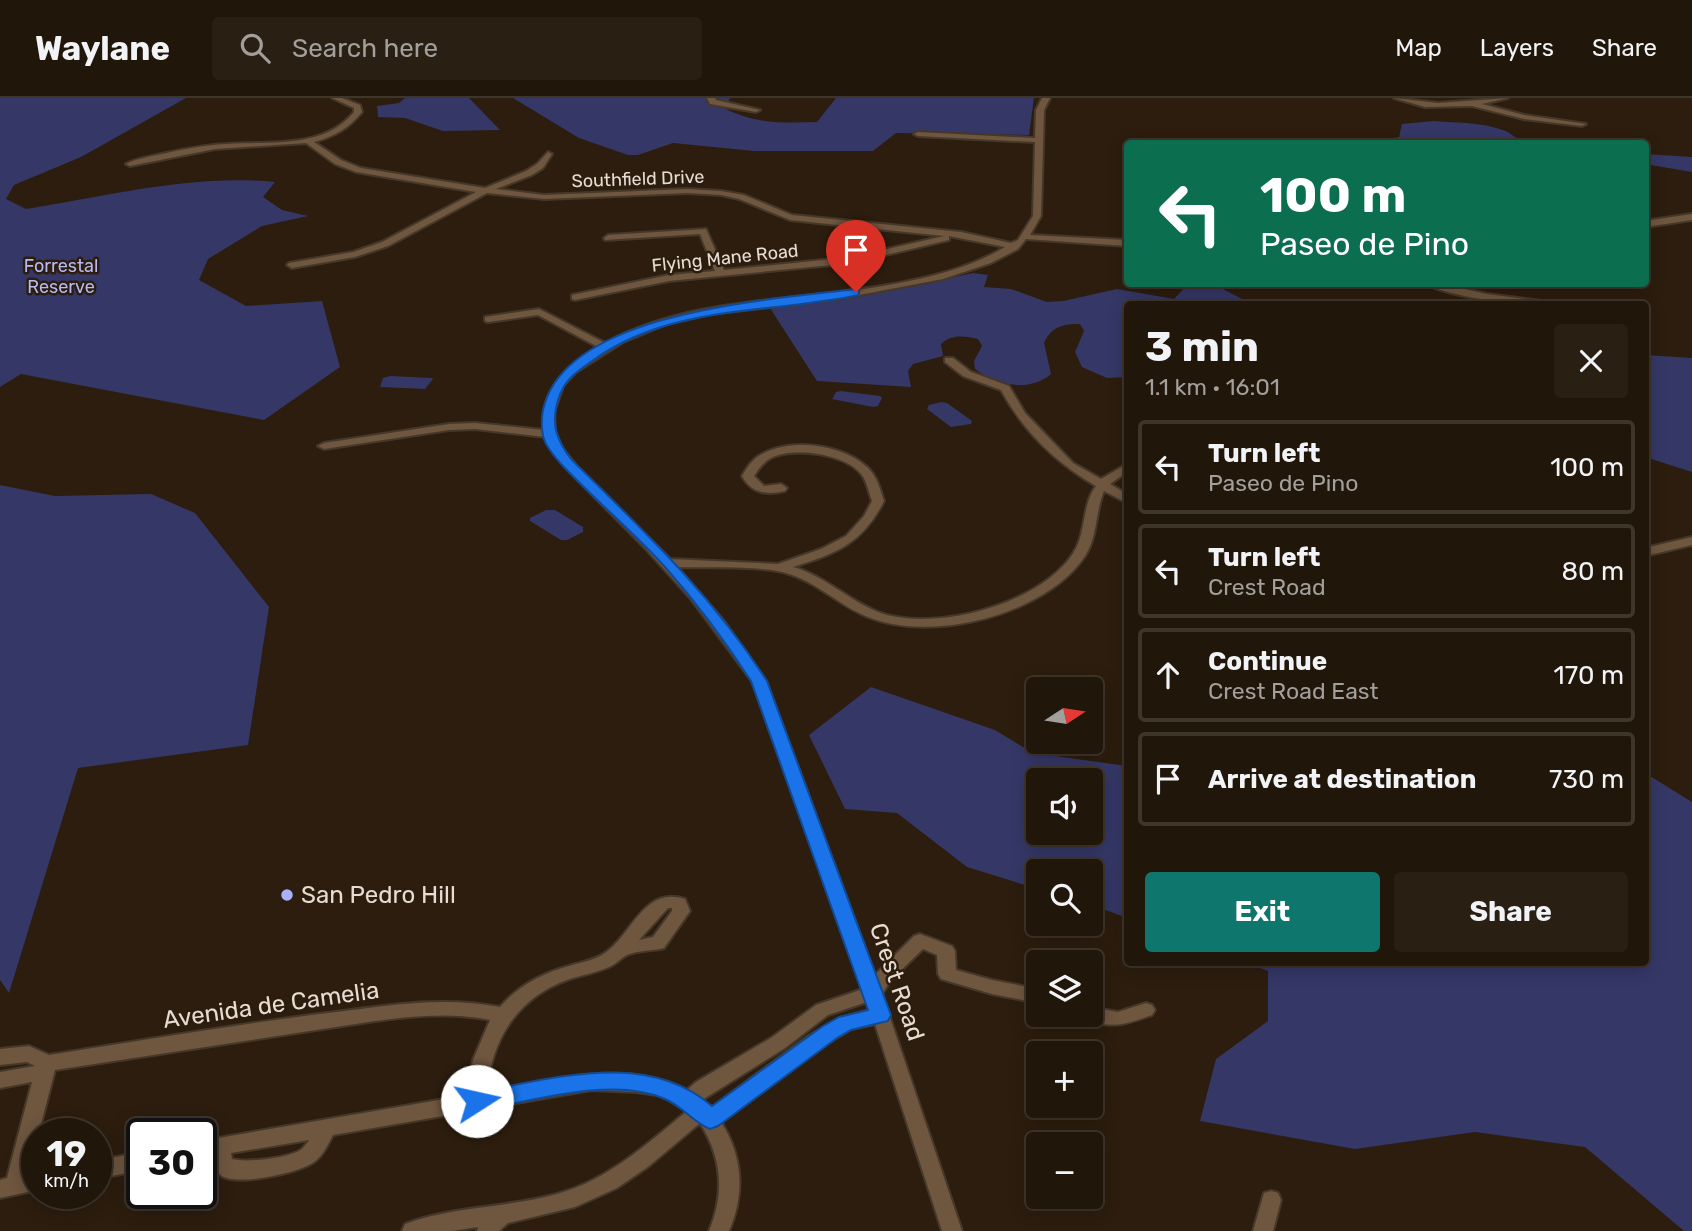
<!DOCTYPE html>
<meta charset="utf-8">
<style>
body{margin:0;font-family:Rubik,sans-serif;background:#291f13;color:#f1f3f6;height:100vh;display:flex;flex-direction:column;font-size:26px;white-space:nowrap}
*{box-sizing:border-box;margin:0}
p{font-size:23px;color:#a29f9c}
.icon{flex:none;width:38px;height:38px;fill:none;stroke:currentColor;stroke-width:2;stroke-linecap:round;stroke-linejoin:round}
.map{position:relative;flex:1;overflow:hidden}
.panel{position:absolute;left:1124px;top:203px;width:525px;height:665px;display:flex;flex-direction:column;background:#21160a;border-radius:7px;box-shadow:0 4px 18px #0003,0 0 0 2px #3e352b}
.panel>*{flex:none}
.guide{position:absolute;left:1124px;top:42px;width:525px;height:147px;border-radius:7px;box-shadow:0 4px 18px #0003,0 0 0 2px #3e352b;background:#0b6e4f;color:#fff;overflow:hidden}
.needle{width:46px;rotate:78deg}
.fabs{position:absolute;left:1026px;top:579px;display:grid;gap:14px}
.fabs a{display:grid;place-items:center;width:77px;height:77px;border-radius:7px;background:#21160a;box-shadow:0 4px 18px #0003,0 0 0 2px #3e352b;font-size:35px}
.speed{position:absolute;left:21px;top:1020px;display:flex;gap:14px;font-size:35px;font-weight:700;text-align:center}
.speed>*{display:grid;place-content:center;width:91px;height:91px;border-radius:50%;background:#21160a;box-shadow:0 4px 18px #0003,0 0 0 2px #3e352b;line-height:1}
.speed small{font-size:18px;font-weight:400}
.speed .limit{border:4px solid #111;border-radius:10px;background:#fff;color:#111}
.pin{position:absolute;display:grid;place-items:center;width:60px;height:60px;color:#fff;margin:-72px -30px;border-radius:50% 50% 50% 0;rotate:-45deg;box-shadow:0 0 7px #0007}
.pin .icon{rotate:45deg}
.me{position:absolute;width:77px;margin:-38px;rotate:80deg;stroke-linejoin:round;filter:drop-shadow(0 0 5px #0008)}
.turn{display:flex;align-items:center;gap:24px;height:147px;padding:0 21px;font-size:32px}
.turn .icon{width:91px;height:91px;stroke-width:2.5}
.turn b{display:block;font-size:49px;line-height:60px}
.round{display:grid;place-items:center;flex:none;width:74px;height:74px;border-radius:7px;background:#291f13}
.summary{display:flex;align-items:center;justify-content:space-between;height:119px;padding:0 21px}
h1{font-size:42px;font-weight:700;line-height:52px}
.action{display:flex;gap:14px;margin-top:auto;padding:14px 21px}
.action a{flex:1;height:80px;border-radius:7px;background:#0f766e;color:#fff;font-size:28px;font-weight:700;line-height:80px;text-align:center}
.action a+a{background:#291f13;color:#f1f3f6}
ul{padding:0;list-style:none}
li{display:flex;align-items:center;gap:21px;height:94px;margin:0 14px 10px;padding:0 7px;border:4px solid #3e352b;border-radius:7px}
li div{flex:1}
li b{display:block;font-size:26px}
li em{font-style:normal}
header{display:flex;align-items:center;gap:42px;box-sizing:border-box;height:98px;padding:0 35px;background:#21160a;border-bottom:2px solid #3e352b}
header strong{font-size:33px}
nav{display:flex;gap:38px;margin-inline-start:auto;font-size:24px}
.search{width:490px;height:63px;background:#291f13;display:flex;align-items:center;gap:18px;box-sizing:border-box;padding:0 24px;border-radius:7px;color:#a29f9c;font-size:26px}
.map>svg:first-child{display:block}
</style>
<header>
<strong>Waylane</strong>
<div class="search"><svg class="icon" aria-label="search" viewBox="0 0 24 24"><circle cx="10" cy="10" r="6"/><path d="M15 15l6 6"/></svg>Search here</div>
<nav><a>Map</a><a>Layers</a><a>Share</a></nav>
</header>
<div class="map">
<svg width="1692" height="1133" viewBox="0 0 1692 1133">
<rect width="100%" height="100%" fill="#2c1d0e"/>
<!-- green -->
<path fill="#353766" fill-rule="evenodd" d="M0,0H186L81,59L14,87L6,101L26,111C108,98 191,76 275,84L263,99L282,112L308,118L262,128L208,161L199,182L246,208L322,203L340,269L264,322L21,276L0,289Z
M405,0H469L500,32L443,33L405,20L378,19L377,8L399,5Z
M513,0H730L726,11C756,26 784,25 817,24L836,0H1034L1029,37L896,35L873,53H754L673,45L638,57H628L579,40Z
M1434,23C1457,25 1481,24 1503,32C1516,37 1518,45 1533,45H1359L1399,39L1402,26Z
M1645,56L1692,59V74L1645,66Z
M973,175L988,177L984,189L1011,191L1047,204L1063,203L1117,191L1174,201L1188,186L1215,187L1252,206H1127V279L1107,280L1082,269L1075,254L1084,233L1080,226C1063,226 1052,228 1044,245L1051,276C1029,295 996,287 975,271L974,263L982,248L978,241C964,238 952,236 941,246L943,258L913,266L908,273L911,289L817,283L770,210L910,189Z
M1645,257L1692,260V374L1645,359Z
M390,278L432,280L433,281L425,291L380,289L383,280Z
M841,293L880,298L882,300L878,308L873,309L832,301L836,294Z
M941,304L947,305L972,323L971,326L951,329L927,311L929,307Z
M0,387L55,398L151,396L195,415L269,509L248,647L78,670L9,895L0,882Z
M546,412H555L583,429V434L567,442H561L530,423V420Z
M871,589L995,632L1033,655L1127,668V820L1090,806V774H1038V791L967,769L897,715L845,711L809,637ZM1090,682V735H1038V682Z
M1645,675L1692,704V1133H1684L1585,1049L1475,1034L1355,1051L1200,1023L1216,961L1268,923V873L1247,865L1645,864Z"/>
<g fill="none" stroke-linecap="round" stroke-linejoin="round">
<!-- minor casing -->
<g stroke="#463829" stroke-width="4">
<path id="minor" d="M332,0H342L360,7L362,14C348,31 335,38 314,44L341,62L361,70L485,90L526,73L537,66L548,54L552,56L543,70L532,77L496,91L544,97L687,91L721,93L744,97L792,117L961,134L1011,145L1018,142L1033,118L1035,44L918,38L914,36L918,34L1035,40L1036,12L1042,0H1050L1044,12L1041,118L1030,137L1127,142V148L1026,141L1018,151L991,165L943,181L838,201L710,216L667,226L623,244L576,274L563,288L554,314L555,333L562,350L579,371L670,461L778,466L821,451L846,438L864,418L872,403C869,395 867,384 862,377C846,356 796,349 773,359C764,363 759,370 754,378L764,388L781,386L787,390L785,393C767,397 752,396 742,378C748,368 753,360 764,355C794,340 843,347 867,369C877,378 880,391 884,403C862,446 837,455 793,469C825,478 848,502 878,514C933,535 1038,507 1072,457C1087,436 1081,408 1096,388C1055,364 1024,334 1001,292L963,278L945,264V260H953L971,274L1009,288L1025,315L1073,365L1101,381L1127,366V374L1110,386L1127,396V405L1104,393C1095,414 1098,438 1085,458C1046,517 931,545 868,519C840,508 818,485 789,476C762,467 707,470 677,469L723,522L766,583L875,877L914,838L920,836L952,848L955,853L956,872L992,882L1038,891V905L992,896L941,881L938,876L937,857L923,851L891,882L882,896L962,1133H942L875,926L851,931L821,949L721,1024C743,1058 745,1096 729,1133H709C725,1095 722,1060 700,1025L649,1068L617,1090L575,1109L508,1125L499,1133H477L478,1129L452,1133H402L405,1126C453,1108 507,1110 557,1096C608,1082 647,1046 687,1013L669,1002L657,997L636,994L591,992L333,1037C328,1046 323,1058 314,1064C299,1075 238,1088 222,1078C216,1074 213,1066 212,1059L201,1061V1043L468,997L473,962L490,922C452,914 413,918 375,923L55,972L28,1076L37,1074V1092L0,1100V1082L7,1080L32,984L0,990V974L35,968L27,964L0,967V951L29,948L49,957C139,943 228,928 319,916C380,909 439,897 500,909C518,888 543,875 569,868C582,864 595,862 605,855C633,836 643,788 685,801L690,813L664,850C653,853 638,852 627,857C621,860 616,866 609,869C596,875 581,877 567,882C517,900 491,942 487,994C551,983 626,960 687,992L696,984L771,940L816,907L863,891L752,583L691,501L645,450L564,368L546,339L475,331L449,332L324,351L318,348L324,345L449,326L475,325L544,332C539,292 567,268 598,249L538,217L488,224L485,223V219L539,211L605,245C699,195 808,205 909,183C943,176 975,167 1005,149L949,138V142L852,165L669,183L575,202L572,201V197L669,177L715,173L700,136L605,142L604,140L608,137L706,131L724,172L852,159L944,138L790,122L739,101L721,97L687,95L544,101L487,95L388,148L355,159L292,170L287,167L289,165L353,154L382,144L476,94L356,74L335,66L306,45L215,51L130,68L126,66C135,61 147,59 157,57C180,52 203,47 227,46C270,43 324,51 354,14V10ZM668,810H672V813L653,839L639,842ZM867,904L870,912L840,920L807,939L711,1010L702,1002L785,950L828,917ZM309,1042C308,1044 304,1049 302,1051C290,1060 246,1065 232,1061L231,1055Z
M707,0H715L716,2L760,12L756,14L710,6Z
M1394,0L1438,5L1508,0L1482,6L1524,17L1586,26L1582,28L1524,21L1472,8L1425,9Z
M1692,116V122L1645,129V123Z
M1427,186H1442L1487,196L1542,203L1547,206C1522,208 1448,199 1427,186Z
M1692,439V447L1645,458V450Z
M1146,905L1152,907L1155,912L1152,917C1123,927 1114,931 1084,921L1081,917H1090V909L1118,914Z
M142,1054V1072L96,1081V1063Z
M1271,1093L1278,1095L1281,1102L1273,1133H1253L1264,1095Z"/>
</g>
<!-- minor -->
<use href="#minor" fill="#6f563f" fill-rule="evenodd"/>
</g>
<!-- route -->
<path fill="#1a73e8" stroke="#114b97" stroke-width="2" d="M856,191L859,192V197C770,216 670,206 592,263C576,274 564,282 558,302C551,326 556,341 571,361C644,433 711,496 767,583L891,917L888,923L851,932L837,940L718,1028L710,1031C694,1025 682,1008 665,1001C613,978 532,1003 477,1013L469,1010L466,1003L469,997L477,994C553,981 646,951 712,1008L823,928L839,919L868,912L751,583C725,543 696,504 665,469C640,441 611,416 585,390C571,376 556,363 546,346C540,335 541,316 545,305C573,213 775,201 856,191Z"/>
<!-- markers -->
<circle fill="#a9b0fc" stroke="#2c1d0e" stroke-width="2.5" cx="287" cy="797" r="7"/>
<g text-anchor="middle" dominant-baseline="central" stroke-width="5" stroke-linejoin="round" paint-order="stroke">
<!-- far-street labels -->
<g font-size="18" fill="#e6dcd2" stroke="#2c1d0e">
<text transform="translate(638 81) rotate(-2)">Southfield Drive</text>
<text transform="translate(725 160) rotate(-6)">Flying Mane Road</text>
</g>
<!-- far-park labels -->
<g font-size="18" fill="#b4bbf5" stroke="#2c1d0e">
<text x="61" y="168">Forrestal<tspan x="61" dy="21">Reserve</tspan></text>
</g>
<!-- near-poi labels -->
<g font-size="24" fill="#e6dcd2" stroke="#2c1d0e" text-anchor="start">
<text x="301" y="797">San Pedro Hill</text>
</g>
<!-- near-street labels -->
<g font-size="24" fill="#e6dcd2" stroke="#2c1d0e">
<text transform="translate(897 884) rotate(71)">Crest Road</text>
<text transform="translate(271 907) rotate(-8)">Avenida de Camelia</text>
</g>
</g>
</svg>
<div class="fabs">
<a><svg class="needle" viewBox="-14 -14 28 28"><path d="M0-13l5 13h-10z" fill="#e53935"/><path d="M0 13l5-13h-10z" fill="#a29f9c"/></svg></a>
<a><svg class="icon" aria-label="sound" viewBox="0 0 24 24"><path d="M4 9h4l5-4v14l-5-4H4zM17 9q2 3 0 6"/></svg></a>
<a><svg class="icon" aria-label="search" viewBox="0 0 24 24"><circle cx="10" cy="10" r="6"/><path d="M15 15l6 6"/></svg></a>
<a><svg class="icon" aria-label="layers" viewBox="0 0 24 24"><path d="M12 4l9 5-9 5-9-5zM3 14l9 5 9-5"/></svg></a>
<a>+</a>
<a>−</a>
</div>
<div class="speed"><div>19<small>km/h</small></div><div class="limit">30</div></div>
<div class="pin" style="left:856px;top:194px;background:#d93025"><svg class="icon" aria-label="arrive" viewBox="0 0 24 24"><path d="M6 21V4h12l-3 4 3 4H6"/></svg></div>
<svg class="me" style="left:477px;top:1003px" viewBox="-20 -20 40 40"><circle r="19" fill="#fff"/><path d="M0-13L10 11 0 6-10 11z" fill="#1a73e8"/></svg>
<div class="guide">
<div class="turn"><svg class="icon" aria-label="left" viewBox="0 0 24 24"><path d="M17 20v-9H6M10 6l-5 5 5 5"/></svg><div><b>100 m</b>Paseo de Pino</div></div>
</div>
<section class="panel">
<div class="summary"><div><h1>3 min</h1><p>1.1 km · 16:01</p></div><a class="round"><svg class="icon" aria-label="close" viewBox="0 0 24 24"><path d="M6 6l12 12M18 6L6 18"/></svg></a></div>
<ul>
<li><svg class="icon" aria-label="left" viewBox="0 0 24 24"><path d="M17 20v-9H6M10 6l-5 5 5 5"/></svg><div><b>Turn left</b><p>Paseo de Pino</p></div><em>100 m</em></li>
<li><svg class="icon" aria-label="left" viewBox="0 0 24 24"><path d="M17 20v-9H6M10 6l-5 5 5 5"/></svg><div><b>Turn left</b><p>Crest Road</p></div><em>80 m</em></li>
<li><svg class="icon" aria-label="ahead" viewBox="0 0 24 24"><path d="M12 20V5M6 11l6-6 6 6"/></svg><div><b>Continue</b><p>Crest Road East</p></div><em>170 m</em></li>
<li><svg class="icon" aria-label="arrive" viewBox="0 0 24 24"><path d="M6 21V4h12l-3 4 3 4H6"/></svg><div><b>Arrive at destination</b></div><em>730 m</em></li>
</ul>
<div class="action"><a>Exit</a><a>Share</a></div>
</section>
</div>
